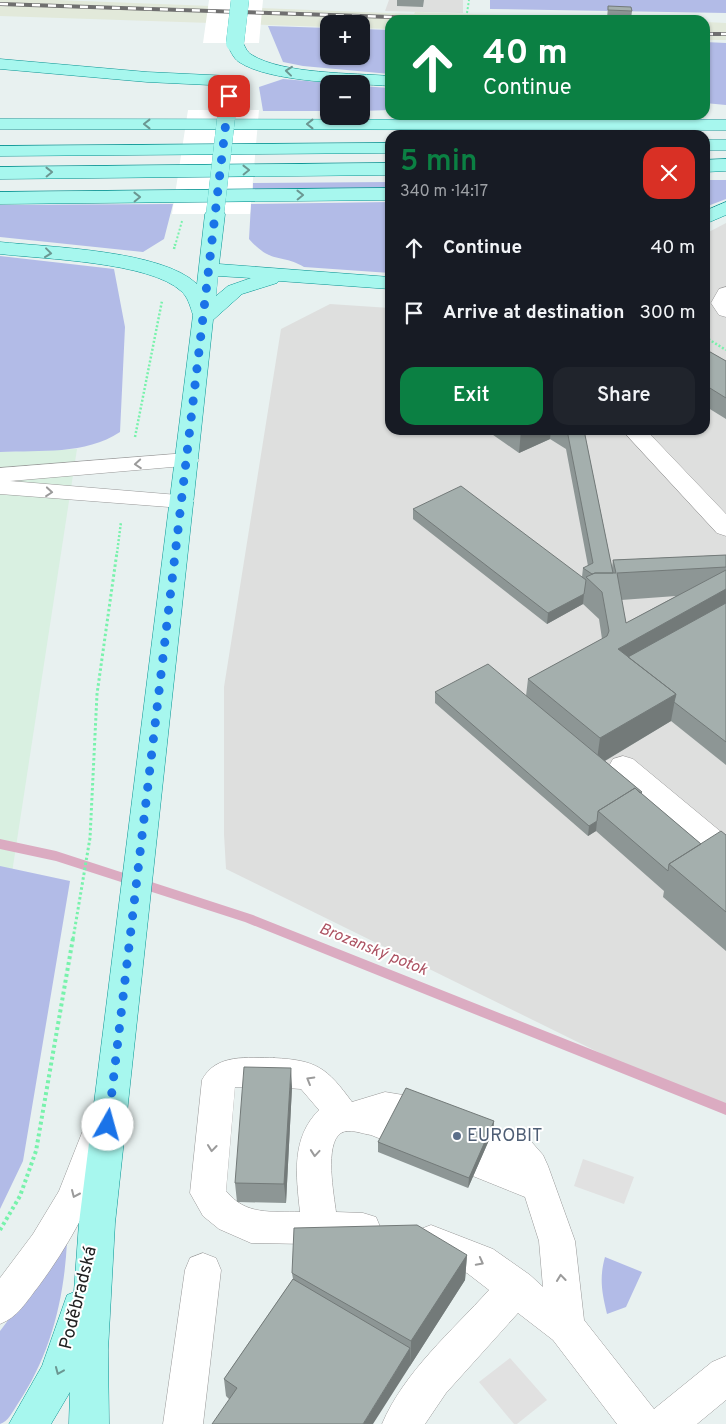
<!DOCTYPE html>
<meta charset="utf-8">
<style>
body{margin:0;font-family:Overpass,sans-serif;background:#20242c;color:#f1f3f6;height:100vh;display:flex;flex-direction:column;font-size:19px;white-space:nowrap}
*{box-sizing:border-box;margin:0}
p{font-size:16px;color:#9ea1a6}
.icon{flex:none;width:28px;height:28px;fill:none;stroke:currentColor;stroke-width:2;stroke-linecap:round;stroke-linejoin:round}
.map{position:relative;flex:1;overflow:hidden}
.drawer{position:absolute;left:385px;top:130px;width:325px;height:305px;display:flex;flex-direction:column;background:#171b24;border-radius:15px;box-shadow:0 1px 4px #0004}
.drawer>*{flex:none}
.top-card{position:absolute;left:385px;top:15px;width:325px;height:105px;border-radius:15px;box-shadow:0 1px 4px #0004;background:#0b8043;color:#fff;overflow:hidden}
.tools{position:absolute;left:320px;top:15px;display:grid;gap:10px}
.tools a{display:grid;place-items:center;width:50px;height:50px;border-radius:10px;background:#171b24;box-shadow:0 1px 4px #0004;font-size:25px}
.pin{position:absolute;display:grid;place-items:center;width:42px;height:42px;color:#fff;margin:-21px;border-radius:10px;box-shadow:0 2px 8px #0006}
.me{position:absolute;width:55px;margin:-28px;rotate:7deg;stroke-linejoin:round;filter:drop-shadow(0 0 4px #0008)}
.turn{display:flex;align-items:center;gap:18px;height:105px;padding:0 15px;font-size:22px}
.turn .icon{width:65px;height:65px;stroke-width:2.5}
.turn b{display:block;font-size:35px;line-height:42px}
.round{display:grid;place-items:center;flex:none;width:52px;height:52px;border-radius:15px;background:#20242c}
.overview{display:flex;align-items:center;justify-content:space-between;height:85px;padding:0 15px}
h1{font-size:30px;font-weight:600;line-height:38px;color:#0b8043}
.primary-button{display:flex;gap:10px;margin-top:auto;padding:10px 15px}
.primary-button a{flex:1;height:58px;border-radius:15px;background:#0b8043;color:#fff;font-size:20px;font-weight:600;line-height:58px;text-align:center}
.primary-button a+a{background:#20242c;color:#f1f3f6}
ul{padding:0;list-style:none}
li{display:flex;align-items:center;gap:15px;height:65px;padding:0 15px}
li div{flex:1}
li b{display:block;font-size:19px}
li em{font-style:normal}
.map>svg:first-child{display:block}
</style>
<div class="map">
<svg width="726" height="1424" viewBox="0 0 726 1424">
<rect width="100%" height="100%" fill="#e8f1f0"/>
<!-- residential -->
<path fill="#dedfde" d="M389,0H463V13L385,11Z
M726,223V1115L226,869L224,834V687L281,329L330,304L390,308V430H705V234Z"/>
<!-- commercial -->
<path fill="#d9f0e1" d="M77,449L0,951V452Z"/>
<!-- industrial -->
<path fill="#e2e9da" d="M0,0H57L414,14L415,12L652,20H390V29L361,28V24H329V27L0,16Z
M705,22L726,23V40H705Z"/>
<!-- grass -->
<path fill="#b2bbe7" d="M490,0H726V13L490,9Z
M268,26L329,28V56H361V29L390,30V74L303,66L283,62Z
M705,42L726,43V105L705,103Z
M283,79L343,84H329V111H263L259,87Z
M361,86L390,88V110L361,111Z
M705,180H726V199L705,207Z
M390,182V188L253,189V183Z
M390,202V273L304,267C281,253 272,265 249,239L251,204Z
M173,204L164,239L143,252L0,237V205Z
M0,256L114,269L125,327L120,432C85,455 40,450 0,452Z
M0,866L70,881L23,1161L0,1209Z
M67,1242C64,1301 50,1356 17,1405C13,1411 8,1422 0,1424V1331Z
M605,1257L642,1272L626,1307L607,1314C602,1293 599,1278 605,1257Z"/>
<!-- parking -->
<path fill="#e1e1e1" d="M583,1159L634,1177L624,1204L574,1186Z
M510,1358L547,1400L517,1424H514L479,1382Z"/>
<!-- pier -->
<path fill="#fff" d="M209,0H263L259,43H203Z
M188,110H259L250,214H172Z"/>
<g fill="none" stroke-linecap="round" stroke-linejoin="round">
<!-- stream -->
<path fill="#dbabc1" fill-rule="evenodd" d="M0,839L56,851L253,915L726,1103V1115L245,922L56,861L0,849Z"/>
<!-- minor casing -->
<g stroke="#989898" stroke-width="1">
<path id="minor" d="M726,287V317L719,315L711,303L719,289Z
M622,430H646L726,514V536L717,533Z
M187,453L195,455L199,460L195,465L10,481L190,496L194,501L190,506L182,508L0,494V468Z
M623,756L633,759L726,836V864L715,861L613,773L609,766L613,759Z
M274,1058C317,1060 327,1068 352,1102L385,1092L409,1096L529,1139L543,1155L548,1166L575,1241L584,1320L654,1409L712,1362L726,1356V1400L697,1424H617L553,1340L518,1313L446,1393L425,1424H382C404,1372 452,1331 489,1290L467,1273L418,1254L413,1242L418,1230L431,1225L493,1249L530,1275L543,1287L539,1241L525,1197L371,1135C363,1134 349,1128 341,1133C324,1144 334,1195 336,1212L363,1213L376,1217L381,1229L376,1241L363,1245L251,1243L219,1229L203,1216L190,1193L202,1080C216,1053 248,1058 274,1058ZM235,1087H274L301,1089L319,1110C291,1138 296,1175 300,1212C271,1211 246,1216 226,1191Z
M99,1116L111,1120L116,1131C100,1188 73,1240 38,1287C26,1302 18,1317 0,1324V1278L33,1234L59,1191L87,1120Z
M203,1253L216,1258L221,1270L203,1424H163L185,1270L190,1258Z"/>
</g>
<!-- major casing -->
<g stroke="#099493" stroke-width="1">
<path id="major" d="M235,38L241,40C245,45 246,52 252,55C282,74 354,73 390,76V86C351,83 271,83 239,62C233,58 230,50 227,43L229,40Z
M0,59L147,72L231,76L237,77L240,81L237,85L231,86L147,82L0,69Z
M0,119L726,120V130L0,129Z
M705,140H726V150H705Z
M390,143V153L0,156V146Z
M726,159V171L705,172V160Z
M390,163V175L0,179V167Z
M390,188V200L0,204V192Z
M726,202V215L705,224V211Z
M215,208L222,210L225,214L219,264L390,277V289L279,281L277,283L242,294L213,320L115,1223L108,1350L109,1424H69L70,1392L51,1424H9L42,1366L67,1295L74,1292L79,1223L193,315C190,306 188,297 181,291C150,262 43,259 0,254V242C48,247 162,250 197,284L205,214L208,210ZM218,276L251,278L228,286L216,296Z"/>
</g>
<!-- path-far3 -->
<path stroke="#78f2ac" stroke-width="2" stroke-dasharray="2 2" stroke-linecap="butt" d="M467,13L469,0
M175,246L182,221"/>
<!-- path-far2 -->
<path stroke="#78f2ac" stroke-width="2.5" stroke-dasharray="2 2" stroke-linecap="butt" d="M174,249L175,244
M705,337L726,350
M135,437L162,301
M117,553L121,522"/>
<!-- path-far1 -->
<path stroke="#78f2ac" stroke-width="3" stroke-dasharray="2.5 2.5" stroke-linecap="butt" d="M73,939L90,838L97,694L117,552"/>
<!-- path -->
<path stroke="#78f2ac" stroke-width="4" stroke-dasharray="3 3" stroke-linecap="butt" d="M0,1230L20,1196L36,1151L73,938"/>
<!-- minor -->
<use href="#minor" fill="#fff" fill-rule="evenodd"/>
<!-- major -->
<use href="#major" fill="#a7f7ee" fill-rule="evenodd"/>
<!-- rail casing -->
<g stroke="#6f6f6f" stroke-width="4">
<path id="rail" d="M0,4L483,20
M705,34H726"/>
</g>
<!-- rail -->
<use href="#rail" stroke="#fff" stroke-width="2.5" stroke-dasharray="8" stroke-linecap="butt"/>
<!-- major-bridge casing -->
<g stroke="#099493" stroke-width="18" stroke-linecap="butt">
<path id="major-bridge" d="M235,43L240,0
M215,214L227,110"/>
</g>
<!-- major-bridge -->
<use href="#major-bridge" stroke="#a7f7ee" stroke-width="18"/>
</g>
<!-- wall -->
<path fill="#8d9695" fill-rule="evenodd" d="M397,0H424L423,7L397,6Z
M608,6L632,11L631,19H607Z
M705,349L726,361V419L705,406Z
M486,430H584L612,568L613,560L726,555V765L671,721L605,761L642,792V794L701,844L726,835V951L663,897L664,891L596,831L588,836L435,703V692L526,696L528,679L602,639L599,619L583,604L547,624L413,519V509L582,577L583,568L588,566L566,449L550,439L519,453ZM676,596L626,623L621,600Z
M292,1087L286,1203L237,1202L235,1183Z
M494,1121L493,1131L468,1188L378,1152V1142Z
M467,1255L465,1280L410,1366L229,1399L226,1396L224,1379L293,1279L292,1273Z"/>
<!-- shaded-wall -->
<path fill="#737a79" d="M521,430H551L550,439L519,453Z
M726,589V613L622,661L618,649Z
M584,594L583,604L547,624L548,613Z
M676,694L671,721L596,766L600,738Z
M597,821L596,831L588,836L589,826Z
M291,1068L292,1087L286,1203L284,1184Z
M494,1121L493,1131L468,1188L469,1178Z
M467,1255L465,1280L410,1366L411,1341Z
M410,1348V1366L373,1424H363Z"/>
<!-- building -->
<path fill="#a4afad" stroke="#737a79" d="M608,6L631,7L632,11L608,10Z
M705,349L726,361V398L705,385Z
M567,430H584L613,573H595L592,574L583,568L593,563Z
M461,486L586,580L584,594L548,613L413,509Z
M726,555V567L617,573L626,623L726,570V589L618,649L676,694L600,738L528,679L607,636L609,631L602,592L586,577L595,573H616L613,560Z
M726,603V742L674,702L676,694L628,657Z
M488,664L642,792L640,793L635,788L598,811L597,821L589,826L435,692Z
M635,788L701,844L669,864L668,871L598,811Z
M721,831L726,835V912L669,864Z
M244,1067L291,1068L284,1184L235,1183Z
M406,1088L494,1121L469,1178L378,1142Z
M417,1225L467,1255L411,1341L292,1273L294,1228Z
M293,1279L410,1348L363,1424H212L237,1388L224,1379Z"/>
<!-- one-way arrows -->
<defs><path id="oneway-chevron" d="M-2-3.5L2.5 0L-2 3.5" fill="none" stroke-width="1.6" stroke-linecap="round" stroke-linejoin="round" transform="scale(1.25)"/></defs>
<g stroke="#6b9792">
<use href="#oneway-chevron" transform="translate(289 71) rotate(-174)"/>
<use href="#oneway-chevron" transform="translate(147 124) rotate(180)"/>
<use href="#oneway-chevron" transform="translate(310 124) rotate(-180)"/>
<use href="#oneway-chevron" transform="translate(246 170) rotate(-1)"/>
<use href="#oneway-chevron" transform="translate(49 172) rotate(-1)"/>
<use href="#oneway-chevron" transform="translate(300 195) rotate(-1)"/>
<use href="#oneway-chevron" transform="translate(137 197) rotate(-1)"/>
<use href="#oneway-chevron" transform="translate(48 253) rotate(7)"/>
<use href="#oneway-chevron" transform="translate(59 1371) rotate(113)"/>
</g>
<g stroke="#9b9b9b">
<use href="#oneway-chevron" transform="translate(138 464) rotate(176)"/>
<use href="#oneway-chevron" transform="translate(49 492) rotate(5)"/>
<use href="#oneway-chevron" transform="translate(310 1080) rotate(-150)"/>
<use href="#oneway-chevron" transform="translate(212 1148) rotate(96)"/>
<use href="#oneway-chevron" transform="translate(315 1153) rotate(95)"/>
<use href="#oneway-chevron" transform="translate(75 1194) rotate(114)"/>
<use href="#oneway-chevron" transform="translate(480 1262) rotate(28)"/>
<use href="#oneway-chevron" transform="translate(561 1278) rotate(-96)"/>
</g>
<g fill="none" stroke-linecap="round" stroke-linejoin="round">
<!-- route -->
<path stroke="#1a73e8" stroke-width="9" stroke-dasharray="0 16.2" d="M108,1125L229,96"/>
</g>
<!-- markers -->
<circle fill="#5c6f8a" stroke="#fff" stroke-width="2" cx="457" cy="1136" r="5"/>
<g text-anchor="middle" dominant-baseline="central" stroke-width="4" stroke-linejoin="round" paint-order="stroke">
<!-- water labels -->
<g font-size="16" font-style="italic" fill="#ac5262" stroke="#fff">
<text transform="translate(373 950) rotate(22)">Brozanský potok</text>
</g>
<!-- near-service labels -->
<g font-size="18" fill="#4e5e75" stroke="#fff" text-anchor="start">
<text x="467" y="1136">EUROBIT</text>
</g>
<!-- near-street labels -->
<g font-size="18" fill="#212121" stroke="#fff">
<text transform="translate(79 1298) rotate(-76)">Poděbradská</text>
</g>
</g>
</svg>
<div class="tools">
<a>+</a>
<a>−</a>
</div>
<div class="pin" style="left:229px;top:96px;background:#d93025"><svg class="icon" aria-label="arrive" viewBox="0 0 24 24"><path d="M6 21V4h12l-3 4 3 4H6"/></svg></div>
<svg class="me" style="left:108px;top:1125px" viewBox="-20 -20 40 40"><circle r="19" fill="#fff"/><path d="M0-13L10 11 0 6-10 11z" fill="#1a73e8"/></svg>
<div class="top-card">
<div class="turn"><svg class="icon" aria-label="ahead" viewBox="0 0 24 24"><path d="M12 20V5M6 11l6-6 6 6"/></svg><div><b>40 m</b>Continue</div></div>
</div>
<section class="drawer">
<div class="overview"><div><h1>5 min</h1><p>340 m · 14:17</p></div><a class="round" style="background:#d93025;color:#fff"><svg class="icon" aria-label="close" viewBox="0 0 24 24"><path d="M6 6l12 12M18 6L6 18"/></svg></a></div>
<ul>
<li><svg class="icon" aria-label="ahead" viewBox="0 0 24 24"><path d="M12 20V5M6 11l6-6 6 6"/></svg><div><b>Continue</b></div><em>40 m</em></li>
<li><svg class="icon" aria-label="arrive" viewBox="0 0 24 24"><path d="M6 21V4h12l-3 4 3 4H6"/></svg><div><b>Arrive at destination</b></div><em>300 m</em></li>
</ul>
<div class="primary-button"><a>Exit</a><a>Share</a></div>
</section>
</div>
